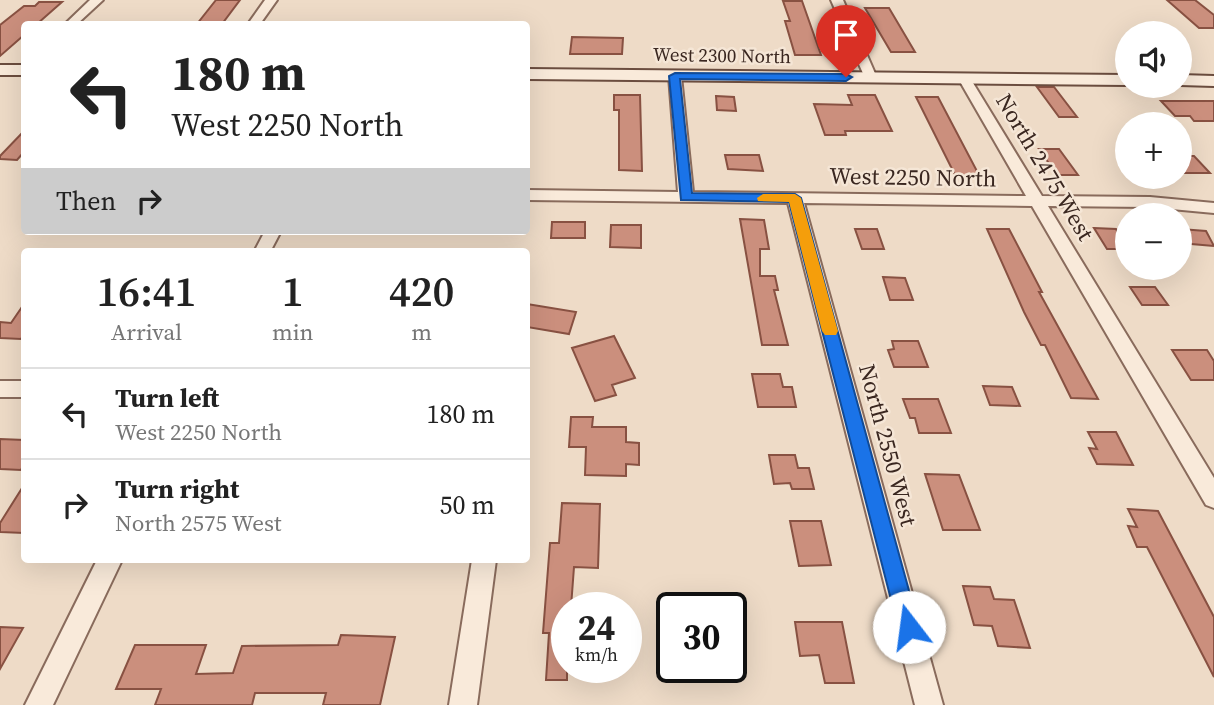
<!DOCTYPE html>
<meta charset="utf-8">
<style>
body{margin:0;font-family:"Source Serif 4",serif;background:#f6f6f6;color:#222;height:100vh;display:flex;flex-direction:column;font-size:26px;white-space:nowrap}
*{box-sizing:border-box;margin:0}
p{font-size:23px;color:#767676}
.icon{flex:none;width:38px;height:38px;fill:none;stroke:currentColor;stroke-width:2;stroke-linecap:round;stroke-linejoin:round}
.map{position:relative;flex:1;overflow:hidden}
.side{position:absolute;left:21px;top:248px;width:509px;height:315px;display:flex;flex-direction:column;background:#fff;border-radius:7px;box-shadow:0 7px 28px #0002}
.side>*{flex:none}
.top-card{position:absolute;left:21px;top:21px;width:509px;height:214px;border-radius:7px;box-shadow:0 7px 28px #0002;background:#fff;color:#222;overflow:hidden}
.controls{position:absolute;left:1115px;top:21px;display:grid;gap:14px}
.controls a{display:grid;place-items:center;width:77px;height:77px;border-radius:50%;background:#fff;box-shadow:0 7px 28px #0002;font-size:35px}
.speed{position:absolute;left:551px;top:592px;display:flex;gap:14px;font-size:35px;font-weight:700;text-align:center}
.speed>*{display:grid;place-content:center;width:91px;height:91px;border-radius:50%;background:#fff;box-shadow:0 7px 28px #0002;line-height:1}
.speed small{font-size:18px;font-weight:400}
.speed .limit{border:4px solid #111;border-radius:10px;background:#fff;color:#111}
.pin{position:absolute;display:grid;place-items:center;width:60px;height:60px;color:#fff;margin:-72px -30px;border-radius:50% 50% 50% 0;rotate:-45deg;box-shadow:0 0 7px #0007}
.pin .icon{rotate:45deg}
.me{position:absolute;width:77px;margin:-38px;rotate:345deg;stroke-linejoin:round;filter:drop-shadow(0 0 5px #0008)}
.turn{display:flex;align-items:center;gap:24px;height:147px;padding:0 35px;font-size:32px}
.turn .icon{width:91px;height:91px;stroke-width:2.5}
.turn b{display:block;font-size:49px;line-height:60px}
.then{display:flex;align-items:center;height:66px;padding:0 35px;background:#0003;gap:14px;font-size:26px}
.eta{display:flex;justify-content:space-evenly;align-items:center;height:119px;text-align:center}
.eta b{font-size:42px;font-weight:600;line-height:49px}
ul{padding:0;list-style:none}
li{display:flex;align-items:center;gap:21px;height:91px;padding:0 35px;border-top:2px solid #e0e0e0}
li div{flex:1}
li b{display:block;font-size:26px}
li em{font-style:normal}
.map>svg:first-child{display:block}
</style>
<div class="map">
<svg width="1214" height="705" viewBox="0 0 1214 705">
<rect width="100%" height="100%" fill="#eedbc7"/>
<!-- building -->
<path fill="#cb8f7d" stroke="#885142" stroke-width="2" d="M216,0H240L222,24H197Z
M1167,0H1195L1214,15V28H1199Z
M783,1H802L821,55H795L785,21H790Z
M39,2H62L37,24H24V35L0,56V25L24,6H35Z
M865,8H889L915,52H891Z
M572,37L623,38L622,54H570Z
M1037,87H1054L1077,117H1059Z
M614,95H640L642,171L619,170V110H614Z
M848,95H875L892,131H845L846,135H825L814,104L852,105Z
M716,96L734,97L736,111L717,110Z
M916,97H938L979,175H955Z
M1161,101H1214V121H1194L1190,116H1175Z
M24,131V152L17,160L0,159V156Z
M1039,149H1059L1078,175H1057Z
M725,155H759L763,171L728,169Z
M1180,156H1194L1210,173H1180Z
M740,219L764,220L769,249H760V276H775L778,290H774L788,345H762Z
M552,222H585V238H551Z
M611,225H641V248L610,247Z
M1094,228L1116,229L1127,249H1107Z
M855,229H877L884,249H862Z
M987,229H1009L1042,292H1039L1098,399L1071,398L1045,345H1041L1024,312Z
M1180,229L1206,231L1214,246L1180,243Z
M883,277L905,278L913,300H890Z
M1130,287H1155L1168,305H1142Z
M24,304V334L21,339L0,338V322L11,323Z
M527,304L576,312L569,334L527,327Z
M614,336L635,378L612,385L616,395L595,401L572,348Z
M892,341H918L928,367H894L888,350L894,349Z
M1172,350H1207L1214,361V380H1191Z
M752,374H780L783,387H792L796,407H758Z
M983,386L1012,387L1020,406L990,405Z
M903,399H938L951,433H919L915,418H910Z
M571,417H593L592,427H626V442L639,443V465L626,464V476L585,475L586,447H569Z
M1088,432H1116L1133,465L1097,464L1089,448L1097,449Z
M0,439L24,440V464L21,470L0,469Z
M769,455H795L798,468H809L814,489H792L790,483L774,484Z
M925,474L959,475L980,530H943Z
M24,485V533L0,532V523Z
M562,503L600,504L598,568L574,567L571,607H567V680H546L549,633H543L550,543H559Z
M1128,509L1158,511L1214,617V677L1147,547H1137L1128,526L1137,527Z
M790,521H821L831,565L799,566Z
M963,586L990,587L994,599L1014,600L1030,648L998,646L992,626L974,625Z
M795,622H842L854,683H825L819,655L800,656Z
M0,627L23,628L0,669Z
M341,635L395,637L380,705H323L326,693H255L252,705H155L161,689H116L135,645H206L196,674L233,673L242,646L338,645Z"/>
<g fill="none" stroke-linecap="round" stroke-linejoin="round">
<!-- street casing -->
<g stroke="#896b5c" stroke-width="4">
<path id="street" d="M90,0H103L77,24H65Z
M265,0H277L260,24H248Z
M831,0H843L877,78L876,81H866L865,78Z
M675,72L681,76L693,192L1026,196L958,78L964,74L970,78L1042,196L1150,197L1214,203V213L1150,207L1048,206L1214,478V508L1206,505L1032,206L804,203L943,705H915L788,203L527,200V190L678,192L669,76Z
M265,231H281L270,252H254Z
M0,381H24V397H0Z
M97,560H122L53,705H25Z
M472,560H496L477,705H449Z"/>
</g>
<!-- secondary casing -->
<g stroke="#6b4d3f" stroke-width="4">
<path id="secondary" d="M0,65H24V75H0Z
M527,69L1127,75V85L527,79Z
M1180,75L1214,76V86L1180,85Z"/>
</g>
<!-- street -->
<use href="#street" fill="#f9eada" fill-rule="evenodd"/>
<!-- secondary -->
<use href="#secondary" fill="#f9eada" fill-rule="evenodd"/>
</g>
<!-- route -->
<path fill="#1a73e8" stroke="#114b97" stroke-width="2" d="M675,73L846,74L852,77L846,81L680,79L692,193L795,194L801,198L919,627L916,634L909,638L901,634L898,627L789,202L681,200L669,76Z"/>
<!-- slow -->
<path fill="#f59e0b" d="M763,194H795L801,198L838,331L836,335H825L822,331L789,202L758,201L757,198Z"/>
<g text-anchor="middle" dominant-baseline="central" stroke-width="5" stroke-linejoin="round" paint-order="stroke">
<!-- far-street labels -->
<g font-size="19" fill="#3a2720" stroke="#f5e6d6">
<text transform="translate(722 55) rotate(1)">West 2300 North</text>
</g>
<!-- street labels -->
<g font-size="23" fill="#3a2720" stroke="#f5e6d6">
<text transform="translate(1045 167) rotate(59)">North 2475 West</text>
<text transform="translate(913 177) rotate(1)">West 2250 North</text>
<text transform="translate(888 445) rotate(75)">North 2550 West</text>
</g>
</g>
</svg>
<div class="controls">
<a><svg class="icon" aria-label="sound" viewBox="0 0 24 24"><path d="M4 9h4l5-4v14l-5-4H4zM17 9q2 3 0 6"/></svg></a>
<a>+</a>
<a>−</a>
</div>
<div class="speed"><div>24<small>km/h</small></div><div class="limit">30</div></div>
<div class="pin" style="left:846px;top:77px;background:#d93025"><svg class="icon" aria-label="arrive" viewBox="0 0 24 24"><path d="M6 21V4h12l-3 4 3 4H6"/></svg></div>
<svg class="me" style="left:909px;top:627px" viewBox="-20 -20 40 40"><circle r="19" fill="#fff"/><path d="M0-13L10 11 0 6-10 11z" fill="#1a73e8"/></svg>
<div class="top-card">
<div class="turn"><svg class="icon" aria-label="left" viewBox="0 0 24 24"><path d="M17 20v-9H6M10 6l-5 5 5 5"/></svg><div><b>180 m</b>West 2250 North</div></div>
<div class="then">Then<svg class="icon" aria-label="right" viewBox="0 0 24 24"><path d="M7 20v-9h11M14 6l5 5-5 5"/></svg></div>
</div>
<section class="side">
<div class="eta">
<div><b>16:41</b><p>Arrival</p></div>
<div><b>1</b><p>min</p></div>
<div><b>420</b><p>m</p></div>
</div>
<ul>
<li><svg class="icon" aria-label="left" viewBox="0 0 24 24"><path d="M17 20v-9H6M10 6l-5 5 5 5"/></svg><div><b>Turn left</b><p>West 2250 North</p></div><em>180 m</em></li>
<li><svg class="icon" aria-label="right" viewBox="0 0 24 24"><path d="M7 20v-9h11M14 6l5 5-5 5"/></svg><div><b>Turn right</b><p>North 2575 West</p></div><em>50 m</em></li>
</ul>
</section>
</div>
